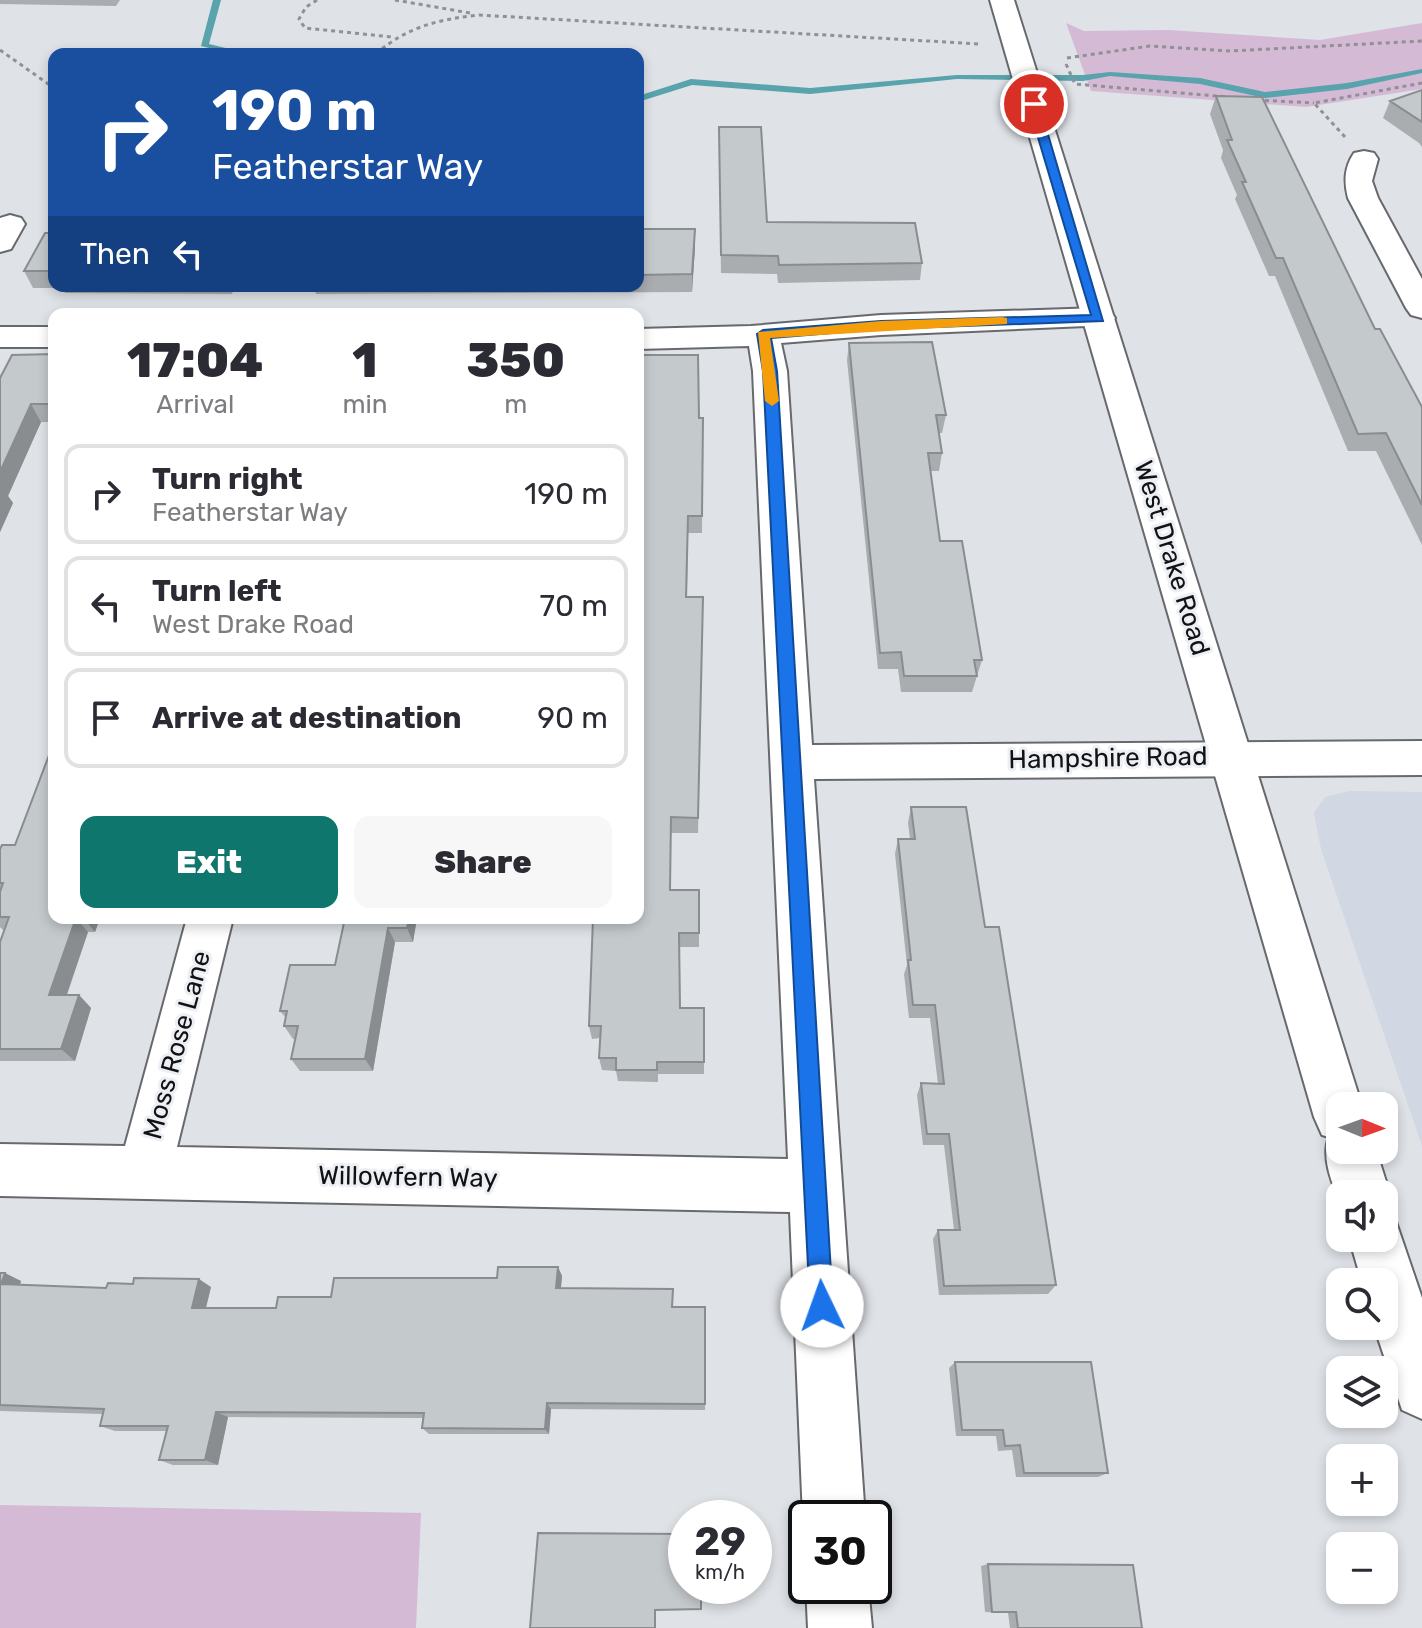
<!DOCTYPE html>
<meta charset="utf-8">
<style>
body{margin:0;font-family:Rubik,sans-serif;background:#f7f7f7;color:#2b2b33;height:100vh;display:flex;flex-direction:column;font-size:30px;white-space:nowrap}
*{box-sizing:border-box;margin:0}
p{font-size:26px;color:#7c7c81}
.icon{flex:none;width:44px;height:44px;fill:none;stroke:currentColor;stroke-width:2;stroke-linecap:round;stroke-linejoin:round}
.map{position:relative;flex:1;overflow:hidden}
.sheet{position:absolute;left:48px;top:308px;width:596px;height:616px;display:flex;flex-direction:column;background:#fff;border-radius:16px;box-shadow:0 4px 12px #0003}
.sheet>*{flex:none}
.top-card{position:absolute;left:48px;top:48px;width:596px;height:244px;border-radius:16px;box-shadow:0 4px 12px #0003;background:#1a4fa0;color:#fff;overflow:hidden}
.needle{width:52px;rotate:91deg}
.fabs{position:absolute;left:1326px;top:1092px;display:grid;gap:16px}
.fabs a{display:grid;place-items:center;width:72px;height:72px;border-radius:16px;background:#fff;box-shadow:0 4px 12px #0003;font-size:40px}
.speed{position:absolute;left:668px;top:1500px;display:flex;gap:16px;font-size:40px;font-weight:700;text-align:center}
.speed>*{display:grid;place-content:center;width:104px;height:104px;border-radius:50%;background:#fff;box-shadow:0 4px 12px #0003;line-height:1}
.speed small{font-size:20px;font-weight:400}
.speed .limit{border:4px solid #111;border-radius:12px;background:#fff;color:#111}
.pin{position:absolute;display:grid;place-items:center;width:68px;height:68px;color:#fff;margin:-34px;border:4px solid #fff;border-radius:50%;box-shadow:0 2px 8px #0007}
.me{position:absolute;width:88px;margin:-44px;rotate:357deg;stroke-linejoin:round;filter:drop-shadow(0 0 6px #0008)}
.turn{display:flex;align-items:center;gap:28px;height:168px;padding:0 32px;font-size:36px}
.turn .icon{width:104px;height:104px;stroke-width:2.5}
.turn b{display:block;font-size:56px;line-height:68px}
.then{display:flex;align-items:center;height:76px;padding:0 32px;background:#0003;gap:16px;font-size:30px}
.eta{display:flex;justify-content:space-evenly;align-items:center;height:136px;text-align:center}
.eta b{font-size:48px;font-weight:800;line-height:56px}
.action{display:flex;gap:16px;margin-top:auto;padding:16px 32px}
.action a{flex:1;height:92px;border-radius:16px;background:#0f766e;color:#fff;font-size:32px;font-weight:800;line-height:92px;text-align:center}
.action a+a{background:#f7f7f7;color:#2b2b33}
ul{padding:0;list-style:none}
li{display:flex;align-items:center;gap:24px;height:100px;margin:0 16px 12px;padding:0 16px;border:4px solid #e1e1e2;border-radius:16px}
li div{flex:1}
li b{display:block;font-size:30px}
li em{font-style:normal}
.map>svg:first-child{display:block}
</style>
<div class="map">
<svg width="1422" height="1628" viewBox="0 0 1422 1628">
<rect width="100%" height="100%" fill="#dfe2e7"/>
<!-- built -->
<path fill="#d1d7e3" d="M1349,791L1422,792V1146L1321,849L1314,813L1325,797Z"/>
<!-- green -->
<path fill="#d5bad5" d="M1066,23L1084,31L1169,30L1320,40L1422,23V89L1306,107L1091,91Z
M0,1505L421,1513L416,1628H0Z"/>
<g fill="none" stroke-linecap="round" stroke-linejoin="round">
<!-- stream -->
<path fill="#58a3ac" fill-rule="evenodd" d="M213,0H221L209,44L250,54H233L201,46Z
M1422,69V73L1347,89L1265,98L1200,84L1110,76L1083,81L957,79L810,94L692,85L638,102V96L691,79L810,88L957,75H1083L1110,72L1200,78L1265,92L1347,83Z"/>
<!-- street casing -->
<g stroke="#67696e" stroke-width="4">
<path id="street" d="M1364,151L1374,153L1378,159L1372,181L1378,198L1422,279V318L1411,315L1406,308L1348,198C1344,182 1344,168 1354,153Z
M10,215L21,218L25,224L11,249L0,252V218Z
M1099,308L1110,311L1115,318L1110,325L881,335L781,343L787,371L812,745L1422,741V775L814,779L865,1518H806V1524L803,1518L790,1212L0,1196V1144L125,1146L187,918H233L177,1147L788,1159L753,371L749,346L638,349V329L751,326L881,315Z
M0,327H54V347H0Z
M806,1585L868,1586L872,1628H808Z"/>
</g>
<!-- primary casing -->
<g stroke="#67696e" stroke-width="4">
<path id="primary" d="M990,0H1014L1362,1106H1340V1150H1376L1390,1194L1384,1208V1194H1340V1203C1332,1183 1321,1157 1329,1137L1322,1135L1314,1117Z
M1384,1214L1395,1219L1422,1298V1419L1402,1410L1374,1326H1384V1282H1362L1349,1238H1384Z"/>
</g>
<!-- path -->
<path stroke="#8f9195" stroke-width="3" stroke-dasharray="4 4" stroke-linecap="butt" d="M317,0L306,7L299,19L305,28L392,37
M395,0L470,13
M0,50L54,88
M376,54C406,27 440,19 479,15L980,44
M1067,58L1150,46L1230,51L1422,41
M1066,64L1075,84L1228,97
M1257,100L1314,103
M1345,137L1314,103L1422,83"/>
<!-- street -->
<use href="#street" fill="#fff" fill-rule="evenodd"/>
<!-- primary -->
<use href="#primary" fill="#fff" fill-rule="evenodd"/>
</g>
<!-- wall -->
<path fill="#a9adaf" d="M0,0H120L116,6L0,4Z
M1422,90V147L1419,143L1383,118L1390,101Z
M1216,96L1375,329L1422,407V545L1376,451H1348L1275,276H1269L1235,199L1237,195L1221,158L1223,150L1210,114Z
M719,127L767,222L922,263L920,280L778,283L777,274L721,273Z
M638,229H695V247L692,292L316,294L314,286H638Z
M54,233V286H269L267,291H233L232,294L65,293L63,288H33L24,271Z
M849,343L946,415L942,433H939L942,453L939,471H930L940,541L982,660L972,692H901L898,669H878L847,360Z
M54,354V422H41L8,496L13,503L0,532V378Z
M699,418H703L702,533H688L687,597L703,614L698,833H671V890H699V947H680V1008H704V1074H658V1082L618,1081L616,1071L602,1070L599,1058L600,1038L592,1039L589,1026Z
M911,807L985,927L1056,1285L1048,1294L939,1295L933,1239L938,1230H954L944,1145H923L917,1095L921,1083L938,1084L930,1018H909L904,974L907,965L895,854L898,839H910L908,823Z
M0,849L54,918H100L95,932H88L67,995H79L91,1008L75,1061H0V942L4,931L0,927Z
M345,918H417L413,942H395L373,1071H300L291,1059L295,1039H293L284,1026L286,1018L280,1011L335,965Z
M558,1267L562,1276L561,1288L673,1297V1307H705V1410L551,1409L549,1434H429L422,1428L423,1418L228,1417L218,1465H173L159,1460L166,1431H115L100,1426L103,1414L0,1411V1273L21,1281L20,1285L106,1288L211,1287L206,1308H276L331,1297L497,1278Z
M955,1362L1108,1473L1098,1477H1016L1012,1450L998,1451L996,1436H956L949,1368Z
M988,1564L1142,1628H1010L1008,1613L985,1612L981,1566Z"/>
<!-- shaded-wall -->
<path fill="#898d8f" d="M695,229V247L692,292V274Z
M31,404L41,422L8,496L13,503L0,532V472Z
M76,918L88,932L62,1008L49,995Z
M83,918H100L95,932Z
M409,918H417L413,942L407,928Z
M388,928L395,942L373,1071L365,1059Z
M79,995L91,1008L75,1061L61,1049Z
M558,1267L562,1276L560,1296L556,1288Z
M5,1273L21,1281L17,1292L1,1284Z
M199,1279L211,1287L204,1315L192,1308Z
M547,1403L551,1409L549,1434L545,1429Z
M216,1412L228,1417L218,1465L205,1460Z"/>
<!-- building -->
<path fill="#c4c9cc" stroke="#898d8f" stroke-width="2" d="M1422,90V122L1390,101Z
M1216,96L1262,97L1375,329H1380L1422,407V505L1386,433L1358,434L1283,258H1276L1242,182H1246L1227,140H1232Z
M719,127H761L767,222L915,223L922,263L779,265L778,256L721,255Z
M638,229H695L692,274L638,275Z
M45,233H54V271H24Z
M932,342L946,415H936L942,453H928L940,541H962L982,660H974L977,676H904L901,652L880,653L849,343Z
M54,354L53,404H31L0,472V378L12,355Z
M638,355H698L699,418H703L702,516H688L686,597H703L698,818L671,817L670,890H699V933H679L680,1008H704V1062H657V1070H616V1058H599L601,1026H589L593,918H638Z
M54,742V918H83H76L49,995H79L61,1049H0V942L9,917H0V892L3,883H0V849L2,845H15Z
M911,807H966L985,927H999L1056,1285L944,1286L938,1230H960L949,1134H927L921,1083L944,1084L935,1005H913L908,960H911L898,839H915Z
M345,918H409L407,928H388L365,1059H291L298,1026H284L287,1011H280L290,965H335Z
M498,1267H558L556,1288L673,1289L672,1307H705V1404L547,1403L545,1429L422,1428L424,1413L216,1412L205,1460H159L168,1426H100L104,1409L0,1405V1273H5L1,1284L106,1288L108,1283L133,1284L134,1278L199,1279L192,1308H276L278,1297H331L334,1278H497Z
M955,1362H1091L1108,1473H1024L1020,1445L1005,1446L1003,1430H962Z
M538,1533L686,1534V1586H701V1609L655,1610V1628H530Z
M988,1564L1133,1565L1142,1628H1018L1016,1612H992Z"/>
<!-- route -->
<path fill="#1a73e8" stroke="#114b97" stroke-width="2" d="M1034,101L1039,104L1103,321L881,329L771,338L777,371L833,1306L830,1315L822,1318L814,1315L810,1306L763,371L757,334L763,330L881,321L1091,315L1028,104Z"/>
<!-- slow -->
<path fill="#f59e0b" d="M1002,317L1007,318V324L770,338L779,401L772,406L765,401L758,332L881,321Z"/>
<g text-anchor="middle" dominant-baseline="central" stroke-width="6" stroke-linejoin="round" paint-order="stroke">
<!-- street labels -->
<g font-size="26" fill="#121214" stroke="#eceff4">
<text transform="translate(1172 558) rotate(73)">West Drake Road</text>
<text transform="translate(1108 758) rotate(-1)">Hampshire Road</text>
<text transform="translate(177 1045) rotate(-75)">Moss Rose Lane</text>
<text transform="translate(408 1177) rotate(1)">Willowfern Way</text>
</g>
</g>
</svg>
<div class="fabs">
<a><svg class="needle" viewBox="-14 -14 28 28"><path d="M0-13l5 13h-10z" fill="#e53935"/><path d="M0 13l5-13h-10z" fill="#7c7c81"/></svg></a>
<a><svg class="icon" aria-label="sound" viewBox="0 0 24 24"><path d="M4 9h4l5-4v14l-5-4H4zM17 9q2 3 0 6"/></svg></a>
<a><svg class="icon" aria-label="search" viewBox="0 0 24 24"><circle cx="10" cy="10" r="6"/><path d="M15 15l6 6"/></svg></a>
<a><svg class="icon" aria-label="layers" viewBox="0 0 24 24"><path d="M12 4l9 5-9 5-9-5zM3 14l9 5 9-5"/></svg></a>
<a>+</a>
<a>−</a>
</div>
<div class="speed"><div>29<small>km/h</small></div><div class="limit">30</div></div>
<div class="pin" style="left:1034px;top:104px;background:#d93025"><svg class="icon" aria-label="arrive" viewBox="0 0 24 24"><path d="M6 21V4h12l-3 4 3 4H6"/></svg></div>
<svg class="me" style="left:822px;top:1306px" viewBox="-20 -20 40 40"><circle r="19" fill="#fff"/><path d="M0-13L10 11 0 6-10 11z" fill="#1a73e8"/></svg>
<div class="top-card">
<div class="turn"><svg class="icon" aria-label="right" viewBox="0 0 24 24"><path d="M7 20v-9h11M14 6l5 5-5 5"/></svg><div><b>190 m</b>Featherstar Way</div></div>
<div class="then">Then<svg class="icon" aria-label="left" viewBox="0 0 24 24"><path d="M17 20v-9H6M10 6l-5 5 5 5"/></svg></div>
</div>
<section class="sheet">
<div class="eta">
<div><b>17:04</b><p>Arrival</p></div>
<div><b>1</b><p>min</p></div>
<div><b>350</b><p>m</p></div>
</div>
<ul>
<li><svg class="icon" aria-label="right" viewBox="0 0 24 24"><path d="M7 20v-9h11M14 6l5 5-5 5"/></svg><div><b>Turn right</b><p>Featherstar Way</p></div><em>190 m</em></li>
<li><svg class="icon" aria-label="left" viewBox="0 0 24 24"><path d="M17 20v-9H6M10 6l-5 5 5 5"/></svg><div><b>Turn left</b><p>West Drake Road</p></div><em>70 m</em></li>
<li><svg class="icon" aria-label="arrive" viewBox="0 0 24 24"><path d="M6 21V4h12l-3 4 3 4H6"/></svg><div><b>Arrive at destination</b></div><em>90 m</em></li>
</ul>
<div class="action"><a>Exit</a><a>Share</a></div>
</section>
</div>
